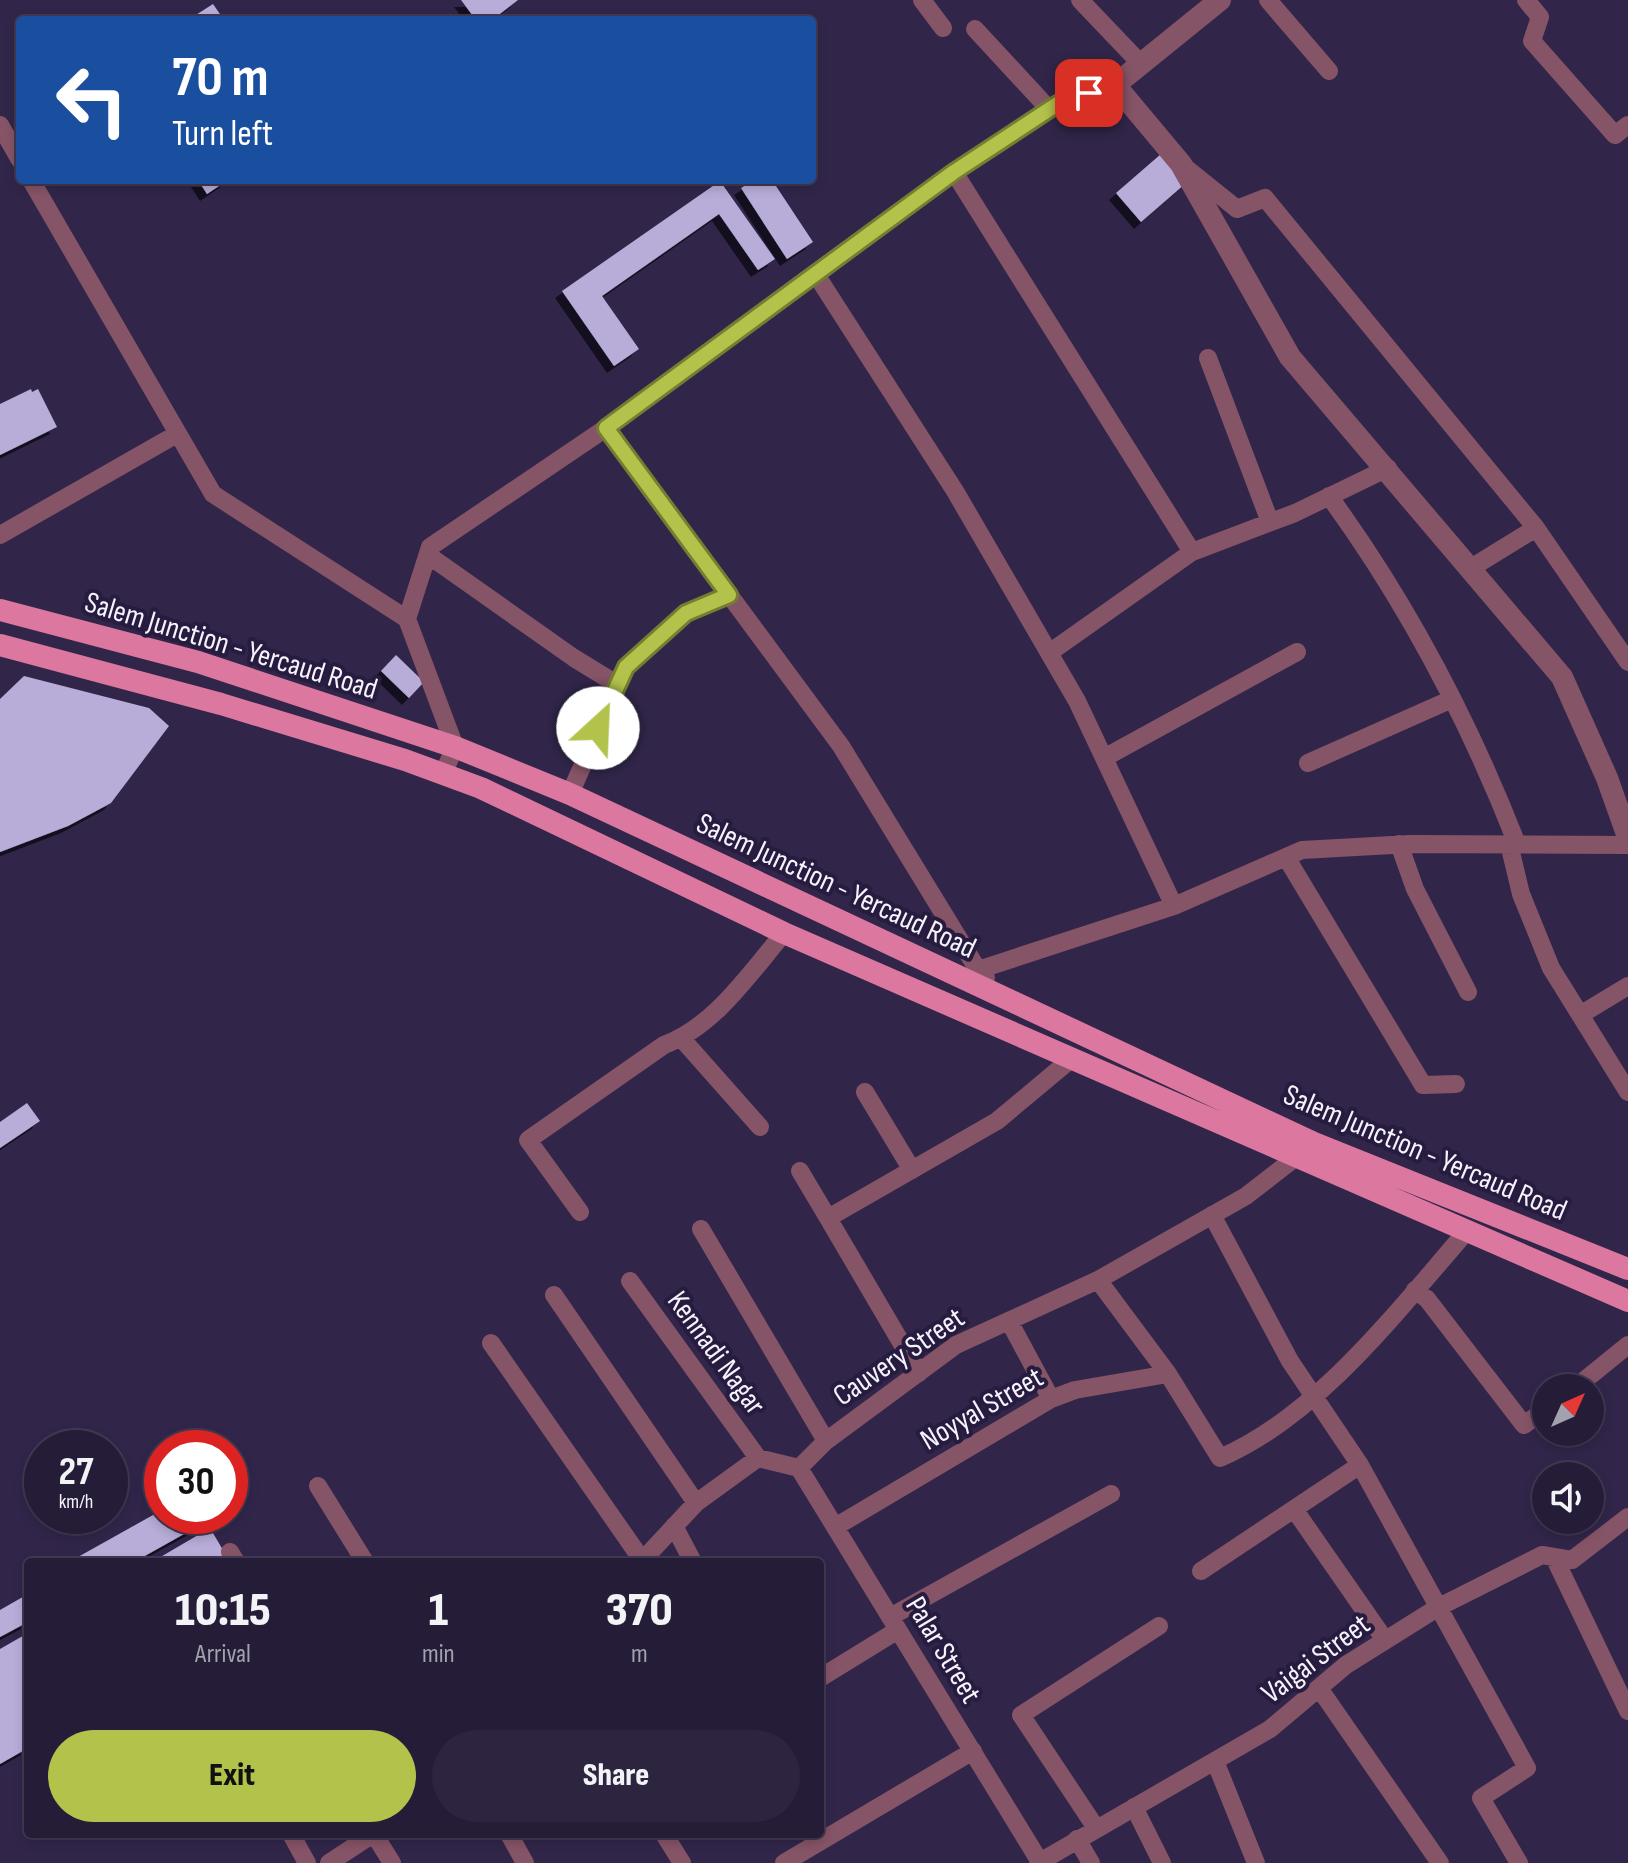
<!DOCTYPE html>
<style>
body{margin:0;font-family:"Sofia Sans Condensed",sans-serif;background:#2d2540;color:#f1f3f6;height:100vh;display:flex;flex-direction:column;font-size:30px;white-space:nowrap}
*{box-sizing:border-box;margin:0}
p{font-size:26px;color:#a3a1ae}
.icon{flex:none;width:44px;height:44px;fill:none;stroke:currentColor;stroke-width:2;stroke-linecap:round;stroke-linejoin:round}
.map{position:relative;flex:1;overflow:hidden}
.details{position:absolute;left:24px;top:1558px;width:800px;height:280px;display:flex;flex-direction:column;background:#251c38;border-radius:8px;box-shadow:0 4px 12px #0003,0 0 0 2px #423a53}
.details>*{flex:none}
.guide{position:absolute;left:16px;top:16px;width:800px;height:168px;border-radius:8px;box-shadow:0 4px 12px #0003,0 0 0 2px #423a53;background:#1a4fa0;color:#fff;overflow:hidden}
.needle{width:52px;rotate:45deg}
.buttons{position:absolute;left:1532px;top:1374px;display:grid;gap:16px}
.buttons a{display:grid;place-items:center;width:72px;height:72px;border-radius:50%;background:#251c38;box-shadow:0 4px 12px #0003,0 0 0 2px #423a53;font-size:40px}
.speed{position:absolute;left:24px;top:1430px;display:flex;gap:16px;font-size:40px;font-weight:700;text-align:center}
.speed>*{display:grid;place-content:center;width:104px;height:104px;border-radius:50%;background:#251c38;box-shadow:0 4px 12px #0003,0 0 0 2px #423a53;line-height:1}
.speed small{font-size:20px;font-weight:400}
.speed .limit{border:12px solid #d22;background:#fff;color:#111}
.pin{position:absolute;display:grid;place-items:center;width:68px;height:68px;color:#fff;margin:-34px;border-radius:16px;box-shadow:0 4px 12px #0006}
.me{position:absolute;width:88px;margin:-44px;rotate:25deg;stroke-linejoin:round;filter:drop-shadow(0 0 6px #0008)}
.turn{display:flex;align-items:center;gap:28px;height:168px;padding:0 24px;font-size:36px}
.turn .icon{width:104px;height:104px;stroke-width:2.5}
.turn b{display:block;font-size:56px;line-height:68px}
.eta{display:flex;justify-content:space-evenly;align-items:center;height:136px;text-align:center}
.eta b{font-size:48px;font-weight:800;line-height:56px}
.button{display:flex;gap:16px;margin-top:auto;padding:16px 24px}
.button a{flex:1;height:92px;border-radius:48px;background:#b3c24b;color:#111;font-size:32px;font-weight:800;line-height:92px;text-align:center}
.button a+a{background:#2d2540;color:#f1f3f6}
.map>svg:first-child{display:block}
</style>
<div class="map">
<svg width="1628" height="1863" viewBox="0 0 1628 1863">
<defs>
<filter id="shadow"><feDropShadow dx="-7" dy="7" stdDeviation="0" flood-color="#0009"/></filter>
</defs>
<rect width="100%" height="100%" fill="#31264a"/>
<!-- building -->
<path fill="#b8add9" filter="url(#shadow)" d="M461,0H518L492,20H476Z
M213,4L224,20H188Z
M1161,154L1186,183L1141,222L1116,193Z
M198,180H228L207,194Z
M754,180H772L813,242L787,259L741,188Z
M720,181L775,259L758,270L719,214L602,296L639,349L614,366L562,291Z
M31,389L32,392L38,389L57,427L0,455V404Z
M396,655L424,682L409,698L381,671Z
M24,676L149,708L169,726L111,803L68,826L0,852V699Z
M27,1103L40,1121L0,1148V1122Z
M162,1510V1516H207L209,1520L134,1562H69Z
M210,1528L230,1562H152Z
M28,1594V1622L0,1637V1610Z
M28,1633V1748L0,1764V1649Z"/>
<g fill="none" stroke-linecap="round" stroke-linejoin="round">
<!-- minor -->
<path stroke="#865467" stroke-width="18" d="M922,0L943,28
M1080,0L1142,65
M1268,0L1329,71
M1526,0L1540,17L1532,41L1615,135L1628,125
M975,29L1049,109
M0,125L20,160
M1186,168L1237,209L1265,198L1536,528L1628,662
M954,172L1062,101L1115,85
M31,180L213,494L407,619L455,747L443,774
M815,273L954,172L1192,552L1049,653
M1208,358L1270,522
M606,428L815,273L955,491L1077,701L1174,906L978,970
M1329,496C1407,603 1469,721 1517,844
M0,535L177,434
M1192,552L1295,513L1388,468
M428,555L574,658L618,685
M1471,568L1536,528
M407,619L430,547L606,428L841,746L978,970L986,978
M1104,758L1297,652
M1308,763L1452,699
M570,794L626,667L686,613L729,595
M1399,844L1415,889L1468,992
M1509,844L1521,894L1551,968L1628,1092
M1286,857L1423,1085L1456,1084
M1174,906L1302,850L1410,844L1628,845
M1580,1015L1628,986
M682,1039L760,1127
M865,1092L912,1170
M800,1171L828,1218
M580,1212L528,1140L664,1045C715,1026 750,973 784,933
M1212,1215L1290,1361L1360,1465L1527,1768L1481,1798L1519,1863
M701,1229L826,1441
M1098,1280L1168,1374L1220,1458C1318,1416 1397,1311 1466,1232
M630,1281L758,1458
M1415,1290L1427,1299L1524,1425L1546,1409
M554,1295L696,1503
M1009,1321L1051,1399
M491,1343L642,1560
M919,1373L828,1218L997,1121L1070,1060
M1575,1388L1628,1345
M799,1468L1040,1862
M318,1486L365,1562
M1294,1509L1385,1640
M674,1526L693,1562
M835,1527L1051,1399L1075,1390L1168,1374
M230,1552L236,1562
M1554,1557L1628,1711
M641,1562L696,1503L758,1458L799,1468L826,1441L956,1345L1098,1280L1246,1196L1295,1158
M1201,1571L1360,1465
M890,1617L1111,1494
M820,1678L898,1630
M1319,1688L1440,1863
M1215,1761L1256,1863
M1134,1807L1162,1863
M1096,1828L1021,1715L1159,1626
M291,1834L307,1863
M374,1834L392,1863
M509,1834L525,1863
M664,1834L682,1863
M1077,1839L1091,1863
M329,1863L373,1834
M784,1863L973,1751
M1038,1863L1270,1729L1346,1665L1437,1608L1542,1555L1572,1560L1628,1517"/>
<!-- tertiary -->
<path stroke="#865467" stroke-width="22" d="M1220,0L1115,85L1181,164L1290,357L1562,677L1607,778L1628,837"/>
<!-- primary -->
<path stroke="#dc779f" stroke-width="22" d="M0,610L198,662L455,747L570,794L1314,1143L1628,1269
M0,645L221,704L405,760L481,788L784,933L1628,1301"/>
</g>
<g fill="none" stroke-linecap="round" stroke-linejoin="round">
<!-- route casing -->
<g stroke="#747e31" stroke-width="20">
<path id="route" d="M598,728L626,667L686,613L729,595L606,428L954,172L1062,101L1089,93"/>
</g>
<!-- route -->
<use href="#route" stroke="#b3c24b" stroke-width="14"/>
</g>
<g text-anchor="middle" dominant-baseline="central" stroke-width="8" stroke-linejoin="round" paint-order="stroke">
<!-- street labels -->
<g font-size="30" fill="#f5f3fc" stroke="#271c3f">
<text transform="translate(231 646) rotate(17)">Salem Junction - Yercaud Road</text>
<text transform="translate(836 886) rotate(25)">Salem Junction - Yercaud Road</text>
<text transform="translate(1425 1153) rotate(23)">Salem Junction - Yercaud Road</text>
<text transform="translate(716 1353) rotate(54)">Kennadi Nagar</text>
<text transform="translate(899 1357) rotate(-34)">Cauvery Street</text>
<text transform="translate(982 1409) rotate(-30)">Noyyal Street</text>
<text transform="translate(943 1650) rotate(59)">Palar Street</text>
<text transform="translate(1316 1659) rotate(-37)">Vaigai Street</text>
</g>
</g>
</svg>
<div class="buttons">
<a><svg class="needle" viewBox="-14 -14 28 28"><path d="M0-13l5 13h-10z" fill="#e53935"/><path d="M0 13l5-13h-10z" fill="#a3a1ae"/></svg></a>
<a><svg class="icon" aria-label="sound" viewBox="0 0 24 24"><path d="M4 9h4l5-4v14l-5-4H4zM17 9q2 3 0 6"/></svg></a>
</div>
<div class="speed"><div>27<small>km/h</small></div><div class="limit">30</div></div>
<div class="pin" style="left:1089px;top:93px;background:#d93025"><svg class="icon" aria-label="arrive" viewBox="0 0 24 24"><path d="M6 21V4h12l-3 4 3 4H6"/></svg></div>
<svg class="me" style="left:598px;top:728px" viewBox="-20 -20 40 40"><circle r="19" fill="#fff"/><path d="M0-13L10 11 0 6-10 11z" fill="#b3c24b"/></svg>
<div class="guide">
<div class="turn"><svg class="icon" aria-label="left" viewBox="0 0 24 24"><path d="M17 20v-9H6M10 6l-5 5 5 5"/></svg><div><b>70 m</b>Turn left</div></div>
</div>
<section class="details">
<div class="eta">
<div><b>10:15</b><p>Arrival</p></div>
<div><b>1</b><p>min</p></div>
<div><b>370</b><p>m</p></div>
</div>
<div class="button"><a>Exit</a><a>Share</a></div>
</section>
</div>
